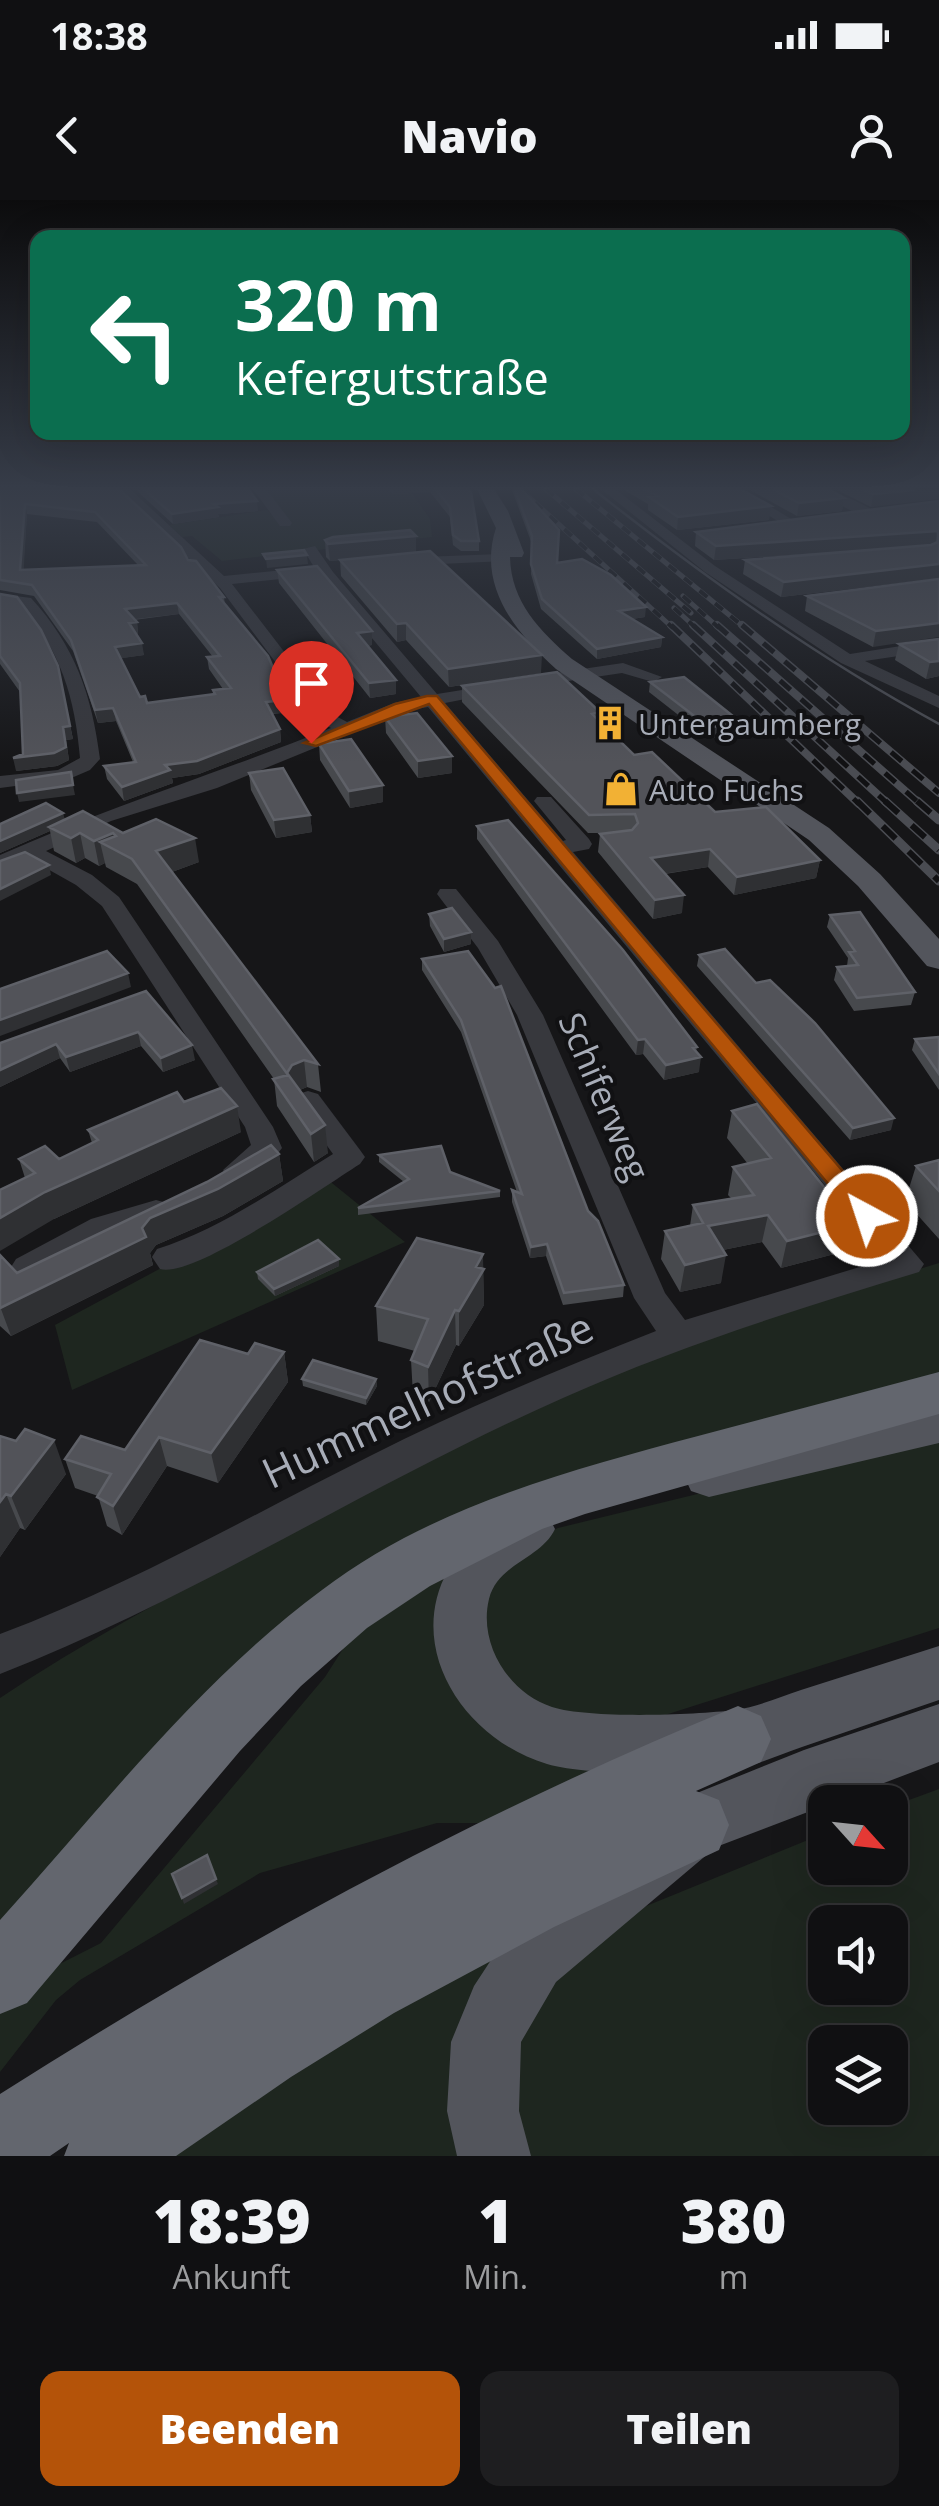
<!DOCTYPE html>
<html lang="de">
<meta charset="utf-8">
<style>
body{margin:0;font-family:"Open Sans",sans-serif;background:#1e1e20;color:#f1f3f6;height:100vh;display:flex;flex-direction:column;font-size:38px;white-space:nowrap}
*{box-sizing:border-box;margin:0}
p{font-size:32px;color:#9c9d9f}
.icon{flex:none;width:55px;height:55px;fill:none;stroke:currentColor;stroke-width:2;stroke-linecap:round;stroke-linejoin:round}
.map{position:relative;height:1956px;overflow:hidden}
.panel{display:flex;flex-direction:column;background:#101012;flex:1}
.panel>*{flex:none}
.banner{position:absolute;left:30px;top:30px;width:880px;height:210px;border-radius:20px;box-shadow:0 10px 40px #0002,0 0 0 2px #303032;background:#0b6e4f;color:#fff;overflow:hidden}
.needle{width:65px;rotate:117deg}
.buttons{position:absolute;left:808px;top:1585px;display:grid;gap:20px}
.buttons a{display:grid;place-items:center;width:100px;height:100px;border-radius:20px;background:#101012;box-shadow:0 10px 40px #0002,0 0 0 2px #303032;font-size:50px}
.pin{position:absolute;display:grid;place-items:center;width:85px;height:85px;color:#fff;margin:-102px -42px;border-radius:50% 50% 50% 0;rotate:-45deg;box-shadow:0 0 10px #0007}
.pin .icon{rotate:45deg}
.me{position:absolute;width:110px;margin:-55px;rotate:320deg;stroke-linejoin:round;filter:drop-shadow(0 0 8px #0008)}
.turn{display:flex;align-items:center;gap:35px;height:210px;padding:0 40px;font-size:45px}
.turn .icon{width:130px;height:130px;stroke-width:2.5}
.turn b{display:block;font-size:70px;line-height:85px}
.eta{display:flex;justify-content:space-evenly;align-items:center;height:170px;text-align:center}
.eta b{font-size:60px;font-weight:800;line-height:70px}
.button{display:flex;gap:20px;margin-top:auto;padding:20px 40px}
.button a{flex:1;height:115px;border-radius:20px;background:#b45309;color:#fff;font-size:40px;font-weight:800;line-height:115px;text-align:center}
.button a+a{background:#1e1e20;color:#f1f3f6}
.status{display:flex;justify-content:space-between;align-items:center;height:70px;padding:0 50px;background:#101012;direction:ltr}
.status svg{height:28px;fill:currentColor}
header{display:flex;justify-content:space-between;align-items:center;height:130px;padding:0 40px;background:#101012;font-size:45px;font-weight:800}
.map>svg:first-child{display:block}
</style>
<div class="status"><b>18:38</b><svg viewBox="0 0 49 12"><path d="M0 12V9h3v3zM5 12V6h3v6zM10 12V3h3v9zM15 12V0h3v12zM26 1h20v11H26zM47 4h2v5h-2z"/></svg></div>
<header><svg class="icon" aria-label="back" viewBox="0 0 24 24"><path d="M15 5l-7 7 7 7"/></svg>Navio<svg class="icon" aria-label="person" viewBox="0 0 24 24"><circle cx="12" cy="8" r="4"/><path d="M4 21q1-7 8-7t8 7"/></svg></header>
<div class="map">
<svg width="939" height="1956" viewBox="0 0 939 1956">
<rect width="100%" height="100%" fill="#161618"/>
<!-- green -->
<path fill="#1e261f" fill-rule="evenodd" d="M265,289H409L430,319L432,337L222,361L192,336L182,337L169,325L267,310L281,324Z
M327,979L405,1042L72,1190L55,1125Z
M939,1063V1176L439,1330L0,1728V1498C82,1443 168,1397 256,1350C384,1281 516,1215 652,1159C745,1120 842,1093 939,1063Z
M939,1235V1428L662,1516L552,1515L495,1471L480,1410L484,1392L530,1341L558,1328Z
M452,1362L436,1411L591,1570L482,1623H437L260,1673L80,1780L56,1800L0,1872V1809L32,1778L101,1743L325,1477L350,1438Z
M939,1589V1956H526L517,1922L515,1850L534,1801L634,1711L825,1633V1668H890V1607ZM825,1722H890V1788H825ZM825,1842H890V1908H825Z
M503,1746L462,1956H172L363,1829Z"/>
<g fill="none" stroke-linecap="round" stroke-linejoin="round">
<!-- minor -->
<path fill="#37383d" fill-rule="evenodd" d="M116,289H130L224,376L314,367L303,349L315,346L333,372L437,494L506,483V491L445,503L563,641L566,640L534,601L537,597H551L589,639L592,644L589,649L573,652L924,1064L919,1072C798,1109 679,1146 563,1198C372,1282 195,1398 0,1474V1434C128,1386 248,1317 370,1256C463,1209 559,1169 656,1131L634,1098L517,815L478,748L437,694L440,689H456L498,741L543,815L665,1093L685,1120L886,1059L428,507L405,511L217,588L111,621L46,651L92,675L119,697L273,927L282,948C270,965 248,983 227,977L223,970L251,945L245,927L102,706L76,685L28,658L0,670V655C108,607 221,572 331,528L320,522L220,388ZM320,375L322,378L421,497L394,503L347,522L332,514L232,384Z
M253,289H266L292,323L290,326H280Z
M601,289H615L715,366L850,454L939,440V450L865,461L939,496V508L841,463L705,372Z
M725,289H741L803,326L791,329Z
M811,289C852,289 906,331 939,354V365L887,330Z
M500,354L505,355V361L397,366L390,362L397,358Z
M0,394L31,398C75,446 92,495 100,559L90,570L69,579L0,588V576L58,570L80,558C75,498 61,451 21,405L0,404Z
M623,463L662,477L653,482L622,473L555,483L546,478L555,473Z
M308,891L318,894L360,950L365,957L360,964C325,986 193,1079 160,1069L152,1057L157,1049C219,1030 276,989 333,954L294,900L298,894Z
M156,1000L167,1003L171,1011C158,1033 127,1029 106,1038C79,1050 56,1070 27,1079L16,1075L11,1067L16,1059L91,1019Z"/>
<!-- major -->
<path fill="#53555c" fill-rule="evenodd" d="M477,289H494L508,311L524,353L522,357H510C511,402 540,431 572,459L829,628L880,674L939,739V769L927,766L858,686L809,640L556,469C515,432 477,386 496,328Z
M939,1203V1243L709,1297L691,1291L684,1276L691,1261L709,1255Z
M529,1306L547,1313L555,1329C541,1359 498,1363 489,1399C478,1444 509,1493 552,1507C590,1519 694,1515 735,1510C757,1507 780,1497 801,1490C847,1475 893,1461 939,1446V1500C893,1516 848,1531 802,1547C781,1554 758,1565 737,1568C694,1575 588,1576 547,1564C466,1540 404,1450 448,1370C455,1356 462,1343 475,1334C490,1322 511,1313 529,1306Z
M939,1504V1562L716,1647L556,1782L521,1842L519,1911L531,1956H457L447,1911L451,1842L474,1786L508,1734L672,1603L804,1550Z"/>
<!-- highway -->
<path fill="#63666e" fill-rule="evenodd" d="M939,1172V1214L585,1314L542,1329L430,1386L367,1428L301,1486L240,1551L27,1803L0,1814V1720C102,1607 199,1481 322,1390C431,1307 567,1271 698,1236C778,1215 859,1193 939,1172Z
M738,1506L761,1516L771,1539L761,1562L696,1591L719,1600L729,1625L719,1650L554,1727L394,1813L291,1877L176,1956H64L69,1943L50,1956H0V1894C236,1744 479,1612 738,1506Z"/>
<!-- tram -->
<path stroke="#4a4c52" stroke-width="2.5" d="M593,289C703,376 816,457 939,524"/>
<!-- rail-far2 casing -->
<g stroke="#4a4c52" stroke-width="5">
<path id="rail-far2" d="M520,289L673,428
M546,289L691,413
M576,289L745,428
M683,396L719,428
M674,408L696,428"/>
</g>
<!-- rail-far1 casing -->
<g stroke="#4a4c52" stroke-width="8">
<path id="rail-far1" d="M671,425L859,604
M693,425L888,604
M717,425L920,604
M742,425L939,593"/>
</g>
<!-- rail casing -->
<g stroke="#4a4c52" stroke-width="9">
<path id="rail" d="M857,601L939,681
M885,601L939,650
M917,601L939,620"/>
</g>
<!-- rail-far2 -->
<use href="#rail-far2" stroke="#111113" stroke-width="4" stroke-dasharray="10" stroke-linecap="butt"/>
<!-- rail-far1 -->
<use href="#rail-far1" stroke="#111113" stroke-width="5" stroke-dasharray="14" stroke-linecap="butt"/>
<!-- rail -->
<use href="#rail" stroke="#111113" stroke-width="6" stroke-dasharray="18" stroke-linecap="butt"/>
</g>
<!-- wall -->
<path fill="#47494d" fill-rule="evenodd" d="M0,290H120L224,397L225,405L292,499L293,512L272,514L280,529L281,542L199,574L172,578L173,583L124,601L107,579L104,566L133,562L116,521L98,523L73,451L34,396L0,390V392ZM27,314L97,322L138,365L23,370ZM179,414L213,457H207L209,469L223,489L213,490L214,495L147,503L140,497L121,458L144,455L136,434H138L137,422L134,420Z
M136,290H249L258,311L218,314L219,317L173,324Z
M389,290H469L479,341V351H461L453,345L450,317L430,292L393,294Z
M512,290H522L557,363L645,417L632,419L662,437L661,447L597,459L541,409L531,374L532,344Z
M624,290H742L769,320L677,330L648,310V304Z
M750,290H830L844,298L842,311L797,316Z
M837,290H939L871,307Z
M939,301V378L781,397L743,374L745,360L871,350L714,360L695,346L696,332Z
M416,336V352L541,473L449,487L406,440L397,442L341,376L340,360L330,361L326,357L325,340Z
M277,370L372,445L367,446L396,494L370,498L279,383Z
M939,379L873,447L805,411L807,396Z
M0,394L58,466L73,539L66,540L69,560L57,566L16,571L23,554L20,492L0,464Z
M939,439V476L926,479L895,460L899,444Z
M650,482L738,533L709,539L649,492Z
M462,486L600,512V521L634,555L715,612L820,660L816,678L734,695L708,667L665,674L682,713L653,719L598,652L600,634L611,633H588L462,502Z
M385,517L452,573L418,578L386,533Z
M319,544L383,602L350,608L320,560Z
M249,573L310,615L312,632L276,638L251,590Z
M65,619L123,633L199,662L172,672L318,864L321,892L307,887L300,890L328,953L314,962L277,906L274,879L137,684L106,667L105,663L99,666L85,658L76,663L54,651L50,631L0,653V624Z
M477,626L697,852L699,872L664,880L643,854L636,855L477,639Z
M429,714L471,744L444,752L430,726Z
M830,715L915,792L911,805L854,811L834,780L837,767L847,766L848,758L827,727Z
M699,755L891,930L850,940L697,766Z
M422,759L588,1011L624,1085L623,1097L563,1105L546,1056L530,1058L512,1002V990L517,992L461,832L422,770Z
M146,791L195,860L163,872L141,846L70,872L60,858L0,887V843Z
M939,837V890L912,850L915,839Z
M184,902L241,932L54,1019L25,978L19,959H59L92,943L88,930Z
M732,911L846,1051L781,1068L762,1042L723,1050L721,1083L680,1092L661,1059L665,1031L690,1026L693,1005L731,998L728,995L733,967L748,964L727,938Z
M279,954L283,981L223,1016L156,1045L150,1053L153,1065L11,1136L0,1126V1055L17,1073Z
M379,955L450,972L500,991V997L358,1015V1008L404,982L379,962Z
M939,960V1039L905,1001L916,966Z
M339,1059V1066L275,1096L258,1079L257,1072Z
M483,1069L484,1105L459,1146L456,1145L429,1202L413,1195L411,1160L415,1151L378,1141L376,1106Z
M284,1152L288,1182L218,1283L167,1266L122,1335L107,1326L98,1296L75,1288L65,1259L125,1250L248,1154Z
M302,1179H376L377,1186L366,1205L303,1186Z
M0,1236L66,1274L25,1330L20,1328L0,1357Z"/>
<!-- shaded-wall -->
<path fill="#2f3033" d="M393,290H430V292L393,294Z
M915,290H939V299L871,307L873,294Z
M844,298L842,311L797,316L799,303Z
M257,301L258,311L218,314L219,317L173,324L172,314L214,304Z
M25,304L27,314L23,381L20,370Z
M771,306L769,320L677,330L678,317Z
M938,331L935,345L714,360L716,346Z
M416,336V353L330,361L328,344Z
M307,355L308,364L267,368L266,359Z
M939,364V378L781,397L784,382Z
M177,403L179,414L127,420L125,409Z
M646,407L645,417L618,421L619,411Z
M137,422L138,434L131,435L129,423Z
M406,423V440L397,442V424Z
M939,423V437L873,447L876,431Z
M372,431V445L357,447V433Z
M662,437L661,447L597,459V449Z
M142,443L144,455L117,459L115,447Z
M542,455L541,473L449,487L448,469Z
M939,461V476L926,479L930,462Z
M396,480V494L370,498L369,483Z
M292,499L293,512L267,514L266,502Z
M113,508L116,521L98,523L95,510Z
M739,521L738,533L709,539L710,528Z
M70,526L73,539L66,540L69,560L57,566L16,571L13,558L54,553L63,527Z
M280,529L281,542L199,574L172,578L173,583L124,601L122,587L165,565Z
M452,556V573L418,578V561Z
M73,585L75,595L19,602L17,593Z
M383,585V602L350,608L349,591Z
M63,613L66,623L49,627L50,631L0,653V641Z
M310,615L312,632L276,638L274,620Z
M80,633L85,658L76,663L71,638Z
M113,633L117,651L100,642L105,663L99,666L94,641Z
M195,638L199,662L161,676L156,651Z
M710,649L708,667L649,676L651,658Z
M820,660L816,678L734,695L737,677Z
M49,665L51,675L0,701V689Z
M684,695L682,713L653,719L655,700Z
M471,732V744L444,752V739Z
M128,773L131,787L0,836V820Z
M138,832L141,846L70,872L66,857Z
M645,839L643,854L636,855L638,840Z
M56,844L60,858L0,887V870Z
M192,845L195,860L163,872L161,858Z
M697,847L696,858L701,857L699,872L664,880L666,865L693,848Z
M304,860L307,887L295,892L287,873L292,865Z
M237,906L241,932L54,1019L0,1051V1018L45,992Z
M894,918L891,930L850,940L853,928Z
M325,925L328,953L314,962L311,934Z
M279,954L283,981L223,1016L156,1045L150,1053L153,1065L11,1136L1,1109L142,1028L150,1018Z
M768,1015L762,1042L703,1054L708,1026Z
M854,1024L846,1051L781,1068L787,1041Z
M547,1044L546,1056L530,1058L531,1047Z
M483,1054L484,1105L459,1146V1111Z
M726,1055L721,1083L680,1092L685,1065Z
M339,1059V1066L275,1096L274,1089Z
M455,1110L456,1145L429,1202L428,1167Z
M284,1152L288,1182L218,1283L211,1253Z
M376,1179L377,1186L366,1205V1198Z
M159,1237L167,1266L122,1335L113,1306Z
M54,1240L66,1274L25,1330L11,1296Z
M6,1294L20,1328L0,1357V1302Z
M216,1679L218,1684L184,1704L182,1698Z"/>
<!-- building -->
<path fill="#525359" stroke="#5f6168" stroke-width="2.5" fill-rule="evenodd" d="M0,290H120L181,347L188,360L196,361L224,397H219L268,456L280,484L292,499L266,502L280,529L197,561L165,565L170,570L122,587L104,566L136,562L113,508L95,510L71,440L32,385L0,380ZM25,304L95,312L146,365L20,370ZM177,403L220,456L207,457L231,488L213,490L215,494L147,503L145,496L140,497L115,447L142,443L129,423L137,422L125,409Z
M145,290H249L257,301L214,304L218,307L172,314Z
M436,290H469L471,292L479,341H461L453,335L450,307Z
M515,290H522L559,330L557,363L582,359L611,375L646,407L619,411L662,437L597,449L542,399L531,364L532,336Z
M647,290H742L771,306L678,317L649,297L657,296Z
M774,290H830L844,298L799,303Z
M864,290H915L873,294Z
M939,301V364L784,382L745,360L931,345L938,342V331L716,346L696,332Z
M410,330L416,336L328,344L325,340L333,337Z
M304,350L307,355L266,359L263,354Z
M430,351L542,455L448,469L406,423L397,424L340,360Z
M317,366L372,431L357,433L396,480L369,483L277,370Z
M939,379V423L876,431L807,396Z
M0,394L17,397L41,430L58,466L70,526L63,527L66,547L54,553L13,558L23,554L20,483L0,456Z
M939,439V461L930,462L899,444Z
M557,472L600,512L592,514L634,555L652,552L715,612L766,607L820,660L737,677L710,649L651,658L684,695L655,700L600,634L632,630L638,623L635,614L589,615L462,486Z
M684,477L739,521L710,528L650,482Z
M417,513L452,556L418,561L385,517Z
M351,539L383,585L349,591L319,544Z
M283,568L310,615L274,620L249,573Z
M71,572L73,585L17,593L16,580Z
M46,603L63,613L0,641V624Z
M83,611L123,633L156,619L195,638L156,651L318,864L304,860L292,865L287,873L325,925L311,934L273,879L288,875L132,659L100,642L116,636L113,633L94,641L80,633L71,638L49,627Z
M508,620L623,750L697,847L693,848L701,857L666,865L645,839L638,840L477,626Z
M25,652L49,665L0,689V661Z
M452,708L471,732L444,739L429,714Z
M860,712L915,792L857,798L837,767L858,765L849,752L855,751L830,715Z
M725,749L756,783L770,780L815,823L894,918L853,928L699,755Z
M107,751L128,773L0,820V789Z
M468,751L495,788L501,786L588,1011L598,1021L624,1085L564,1093L547,1044L531,1047L512,990L522,994L461,820L422,759Z
M146,791L192,845L161,858L138,832L66,857L56,844L0,870V843Z
M939,837V874L915,839Z
M221,888L237,906L45,992L0,1018V990L35,973L19,959L45,946L59,959L98,940L88,930L177,892L184,902Z
M757,904L854,1024L787,1041L768,1015L708,1026L726,1055L685,1065L665,1031L703,1023L693,1005L754,995L733,967L771,958L732,911Z
M271,945L279,954L218,989L150,1018L142,1028L146,1037L0,1108V1055L17,1073L207,982Z
M441,946L450,972L500,991L358,1008L409,979L379,955Z
M939,960V991L916,966Z
M417,1038L483,1054L476,1067L484,1069L459,1111L455,1110L428,1167L411,1160L428,1119L376,1106Z
M318,1040L339,1059L274,1089L257,1072Z
M200,1140L248,1154L255,1143L284,1152L211,1253L159,1237L113,1306L97,1297L111,1274L65,1259L81,1236L125,1250Z
M313,1160L376,1179L366,1198L302,1179Z
M25,1229L54,1240L11,1296L6,1294L0,1302V1236L16,1241Z
M207,1655L216,1679L182,1698L172,1674Z"/>
<!-- sky -->
<linearGradient id="sky" x2="0" y2="1"><stop stop-color="#0c0c0d"/><stop offset="0.51" stop-color="#363c48"/><stop offset="1" stop-color="#363c48" stop-opacity="0"/></linearGradient>
<rect width="939" height="563" fill="url(#sky)"/>
<!-- route -->
<path fill="#b45309" stroke="#753606" stroke-width="2.5" d="M427,496H437L876,1010L879,1016L876,1021H859L429,504L316,546L304,543L395,504Z"/>
<!-- icons -->
<defs>
<g id="building-bare" transform="scale(2.7)"><path d="M-4-6H4V6H1V3H-1V6H-4ZM-2.5-4.3h1.7v1.8h-1.7ZM.8-4.3h1.7v1.8H.8ZM-2.5-1h1.7V.8h-1.7ZM.8-1h1.7V.8H.8Z" fill="#f2b134" stroke="#111113" stroke-width="2.5" paint-order="stroke"/></g>
<g id="shop-bare" transform="scale(2.7)"><path d="M-5-2.5h2.3a2.7 3.5 0 0 1 5.4 0H5L5.5 6h-11ZM-1.5-2.5h3a1.5 2.3 0 0 0-3 0Z" fill="#f2b134" stroke="#111113" stroke-width="2.5" paint-order="stroke"/></g>
</defs>
<g fill-rule="evenodd">
<use href="#building-bare" x="610" y="523"/>
<use href="#shop-bare" x="621" y="589"/>
</g>
<g text-anchor="middle" dominant-baseline="central" stroke-width="8" stroke-linejoin="round" paint-order="stroke">
<!-- far-poi labels -->
<g font-size="30" fill="#a8adb8" stroke="#111113" text-anchor="start">
<text x="638" y="523">Untergaumberg</text>
<text x="649" y="589">Auto Fuchs</text>
</g>
<!-- street labels -->
<g font-size="35" fill="#a8adb8" stroke="#111113">
<text transform="translate(605 896) rotate(67)">Schiferweg</text>
</g>
<!-- near-street labels -->
<g font-size="42" fill="#a8adb8" stroke="#111113">
<text transform="translate(427 1199) rotate(-25)">Hummelhofstraße</text>
</g>
</g>
</svg>
<div class="buttons">
<a><svg class="needle" viewBox="-14 -14 28 28"><path d="M0-13l5 13h-10z" fill="#e53935"/><path d="M0 13l5-13h-10z" fill="#9c9d9f"/></svg></a>
<a><svg class="icon" aria-label="sound" viewBox="0 0 24 24"><path d="M4 9h4l5-4v14l-5-4H4zM17 9q2 3 0 6"/></svg></a>
<a><svg class="icon" aria-label="layers" viewBox="0 0 24 24"><path d="M12 4l9 5-9 5-9-5zM3 14l9 5 9-5"/></svg></a>
</div>
<div class="pin" style="left:311px;top:543px;background:#d93025"><svg class="icon" aria-label="arrive" viewBox="0 0 24 24"><path d="M6 21V4h12l-3 4 3 4H6"/></svg></div>
<svg class="me" style="left:867px;top:1016px" viewBox="-20 -20 40 40"><circle r="17" fill="#b45309" stroke="#fff" stroke-width="3"/><path d="M0-11L8 9 0 5-8 9z" fill="#fff"/></svg>
<div class="banner">
<div class="turn"><svg class="icon" aria-label="left" viewBox="0 0 24 24"><path d="M17 20v-9H6M10 6l-5 5 5 5"/></svg><div><b>320 m</b>Kefergutstraße</div></div>
</div>
</div>
<section class="panel">
<div class="eta">
<div><b>18:39</b><p>Ankunft</p></div>
<div><b>1</b><p>Min.</p></div>
<div><b>380</b><p>m</p></div>
</div>
<div class="button"><a>Beenden</a><a>Teilen</a></div>
</section>
